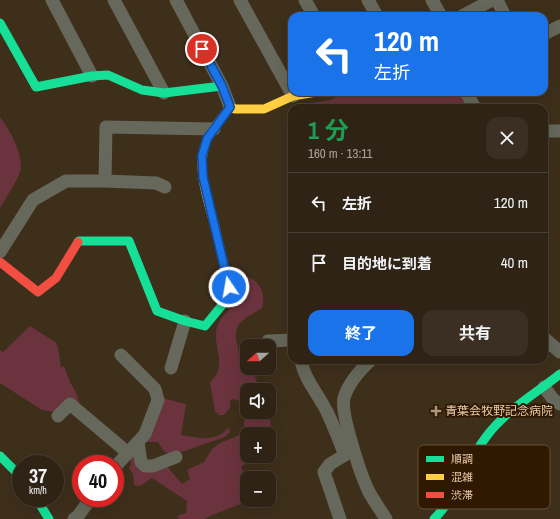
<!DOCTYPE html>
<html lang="ja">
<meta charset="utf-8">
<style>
body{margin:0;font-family:"Archivo Narrow","Noto Sans JP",sans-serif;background:#3a2f22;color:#f1f3f6;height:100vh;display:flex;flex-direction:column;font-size:15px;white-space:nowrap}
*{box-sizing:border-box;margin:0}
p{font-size:13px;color:#a7a4a0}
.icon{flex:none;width:22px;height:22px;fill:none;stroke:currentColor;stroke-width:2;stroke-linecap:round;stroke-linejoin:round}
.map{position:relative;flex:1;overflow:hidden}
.sheet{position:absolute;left:288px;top:104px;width:260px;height:260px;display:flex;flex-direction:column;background:#2e2314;border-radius:12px;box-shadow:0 4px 16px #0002,0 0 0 1px #494034}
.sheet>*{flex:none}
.top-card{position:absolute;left:288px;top:12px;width:260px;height:84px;border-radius:12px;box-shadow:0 4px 16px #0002,0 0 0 1px #494034;background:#1a73e8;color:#fff;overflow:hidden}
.needle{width:26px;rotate:249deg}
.tools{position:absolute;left:240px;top:339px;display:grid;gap:8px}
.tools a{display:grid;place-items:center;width:36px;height:36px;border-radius:8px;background:#2e2314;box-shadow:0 4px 16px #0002,0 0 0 1px #494034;font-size:20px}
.speed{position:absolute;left:12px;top:455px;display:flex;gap:8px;font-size:20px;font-weight:700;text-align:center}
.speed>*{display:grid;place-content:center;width:52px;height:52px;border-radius:50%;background:#2e2314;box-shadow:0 4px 16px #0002,0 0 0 1px #494034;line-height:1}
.speed small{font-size:10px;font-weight:400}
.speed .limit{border:6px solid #d22;background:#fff;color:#111}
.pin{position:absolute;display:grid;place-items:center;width:34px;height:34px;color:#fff;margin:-17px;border:2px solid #fff;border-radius:50%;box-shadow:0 1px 4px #0007}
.me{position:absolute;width:44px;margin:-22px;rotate:348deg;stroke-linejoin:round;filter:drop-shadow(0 0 3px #0008)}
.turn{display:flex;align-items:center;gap:14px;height:84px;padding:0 20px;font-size:18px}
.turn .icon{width:52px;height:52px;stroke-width:2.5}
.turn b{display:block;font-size:28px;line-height:34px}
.round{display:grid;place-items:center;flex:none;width:42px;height:42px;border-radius:12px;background:#3a2f22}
.summary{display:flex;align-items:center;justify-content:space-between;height:68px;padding:0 20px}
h1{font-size:24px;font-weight:700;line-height:30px;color:#1e9e55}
.primary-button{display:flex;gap:8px;margin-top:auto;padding:8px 20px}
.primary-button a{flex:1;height:46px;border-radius:12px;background:#1a73e8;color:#fff;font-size:16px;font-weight:700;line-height:46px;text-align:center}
.primary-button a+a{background:#3a2f22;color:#f1f3f6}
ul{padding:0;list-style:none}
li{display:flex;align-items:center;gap:12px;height:60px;padding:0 20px;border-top:1px solid #494034}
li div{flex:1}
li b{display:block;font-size:15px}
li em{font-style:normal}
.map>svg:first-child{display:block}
</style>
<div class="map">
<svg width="560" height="519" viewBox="0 0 560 519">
<rect width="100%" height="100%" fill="#3e2f1b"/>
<!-- green -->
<path fill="#6b333e" d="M343,92H425L428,97H440L452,92H463L471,108H298V105L331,100Z
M0,117C9,128 25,157 20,172C17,181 5,199 0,208Z
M249,277C261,283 266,295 262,308C242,321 231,322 238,348C239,355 240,360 245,365L247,364V368H260V371L255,376L260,390H247V412H268L270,418L271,430L268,434H247V456H256L241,467L247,481V500H251L212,515L205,519H179L177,516L186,513L187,501L152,478L140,486L134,485L133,474L129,468L131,464L130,460L135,449L136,462L165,464L182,484L190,479L187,470L204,462L212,449L220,443L240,435L244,431V417L239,401L233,399L230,401V408L224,415H219L215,411L210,382C227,367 215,352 216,333C217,316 235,308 239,296C242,291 241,284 244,278Z
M30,326L55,342L58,347L61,368L64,366C67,375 70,383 75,391C77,396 79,398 79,404L55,412L42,410L0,383V350L3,352Z
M162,398L186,404L181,435C193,437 207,441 219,435C223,434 225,430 229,428L230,432L225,437L170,456L163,450L158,442H144Z"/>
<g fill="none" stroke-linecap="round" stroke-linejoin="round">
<!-- street -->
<path stroke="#66685b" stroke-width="13" d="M52,0L92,76
M114,0L164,93
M176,0L222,86L230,107
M240,0L293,96
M305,0L314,16
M368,0L377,16
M432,0L441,16
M497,0L505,16
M462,16L492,0
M544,34L560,26
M466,92L475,108
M544,131H560
M105,181L106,127L214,129
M0,252L33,200L66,181H105L156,183L165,187
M544,338L560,352
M268,341L292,340
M301,360C304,379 319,395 327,412C334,426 339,441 345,455L330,464L324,472L340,519
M371,360C360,370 348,384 344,398C340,413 361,475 368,490C373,500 380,509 386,519
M171,368L185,321
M544,387L553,399L560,404
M58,416L70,404L128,453
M138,442L141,462L145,466H153L176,457
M115,467L145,434L158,400L155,389L121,355
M74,519L78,516L91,498"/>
<!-- fast -->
<path stroke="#16e098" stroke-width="9" d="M0,23L36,87L92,76L108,75L142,90L164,93L222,86
M78,242L79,241H129L157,311L185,321L205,326L227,299L229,287L215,227
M0,456L21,477
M36,498L49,519
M434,519C458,495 466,463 486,437C505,411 535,394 560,374"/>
<!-- slow -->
<path stroke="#ffcf43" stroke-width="9" d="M215,227C208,200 195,167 207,140C212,129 223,117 230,107L235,109H264L293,96L316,92"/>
<!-- jam -->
<path stroke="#f24e42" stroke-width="9" d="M0,262L38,292L56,278L78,242"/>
</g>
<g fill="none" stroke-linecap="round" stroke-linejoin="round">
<!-- route casing -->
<g stroke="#114b97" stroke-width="10">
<path id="route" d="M202,49L222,86L230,107L207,139L202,156L203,177L229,287"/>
</g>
<!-- route -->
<use href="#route" stroke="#1a73e8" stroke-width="7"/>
</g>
<!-- markers -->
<path fill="#ae947a" stroke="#2f1900" stroke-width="1.5" d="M434 405h4v4h4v4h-4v4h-4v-4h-4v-4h4z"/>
<g text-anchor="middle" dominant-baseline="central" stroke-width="4" stroke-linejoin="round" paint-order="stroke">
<!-- poi labels -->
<g font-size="12" fill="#eacbad" stroke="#2f1900" text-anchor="start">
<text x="445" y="411">青葉会牧野記念病院</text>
</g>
</g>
<!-- legend -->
<rect x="418" y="445" width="132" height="64" rx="6" fill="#2f1900" stroke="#674e34" stroke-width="1"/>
<rect x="426" y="456" width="18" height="6" fill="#16e098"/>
<rect x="426" y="474" width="18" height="6" fill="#ffcf43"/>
<rect x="426" y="492" width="18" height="6" fill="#f24e42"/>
<g font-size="11" fill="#eacbad">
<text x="451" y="463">順調</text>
<text x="451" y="481">混雑</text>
<text x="451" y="499">渋滞</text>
</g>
</svg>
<div class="tools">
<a><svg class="needle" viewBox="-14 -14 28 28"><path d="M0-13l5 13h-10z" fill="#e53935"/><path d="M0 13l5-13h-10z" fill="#a7a4a0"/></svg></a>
<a><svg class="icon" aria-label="sound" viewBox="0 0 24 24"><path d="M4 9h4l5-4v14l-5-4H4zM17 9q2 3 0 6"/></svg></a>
<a>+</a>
<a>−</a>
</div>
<div class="speed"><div>37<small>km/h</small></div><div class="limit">40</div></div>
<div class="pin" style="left:202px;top:49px;background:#d93025"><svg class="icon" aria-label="arrive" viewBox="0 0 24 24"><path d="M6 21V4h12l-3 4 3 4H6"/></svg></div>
<svg class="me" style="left:229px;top:287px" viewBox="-20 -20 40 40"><circle r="17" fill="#1a73e8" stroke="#fff" stroke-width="3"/><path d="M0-11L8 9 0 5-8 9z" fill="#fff"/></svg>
<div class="top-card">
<div class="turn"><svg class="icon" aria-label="left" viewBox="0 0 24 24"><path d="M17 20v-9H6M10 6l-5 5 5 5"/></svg><div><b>120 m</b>左折</div></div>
</div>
<section class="sheet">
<div class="summary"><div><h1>1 分</h1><p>160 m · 13:11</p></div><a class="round"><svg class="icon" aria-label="close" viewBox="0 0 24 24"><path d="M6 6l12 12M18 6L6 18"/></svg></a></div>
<ul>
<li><svg class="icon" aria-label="left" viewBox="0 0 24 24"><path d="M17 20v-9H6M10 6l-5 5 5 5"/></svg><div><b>左折</b></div><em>120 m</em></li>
<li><svg class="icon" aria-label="arrive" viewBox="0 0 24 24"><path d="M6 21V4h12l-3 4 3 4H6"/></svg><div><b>目的地に到着</b></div><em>40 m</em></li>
</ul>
<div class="primary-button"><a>終了</a><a>共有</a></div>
</section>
</div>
